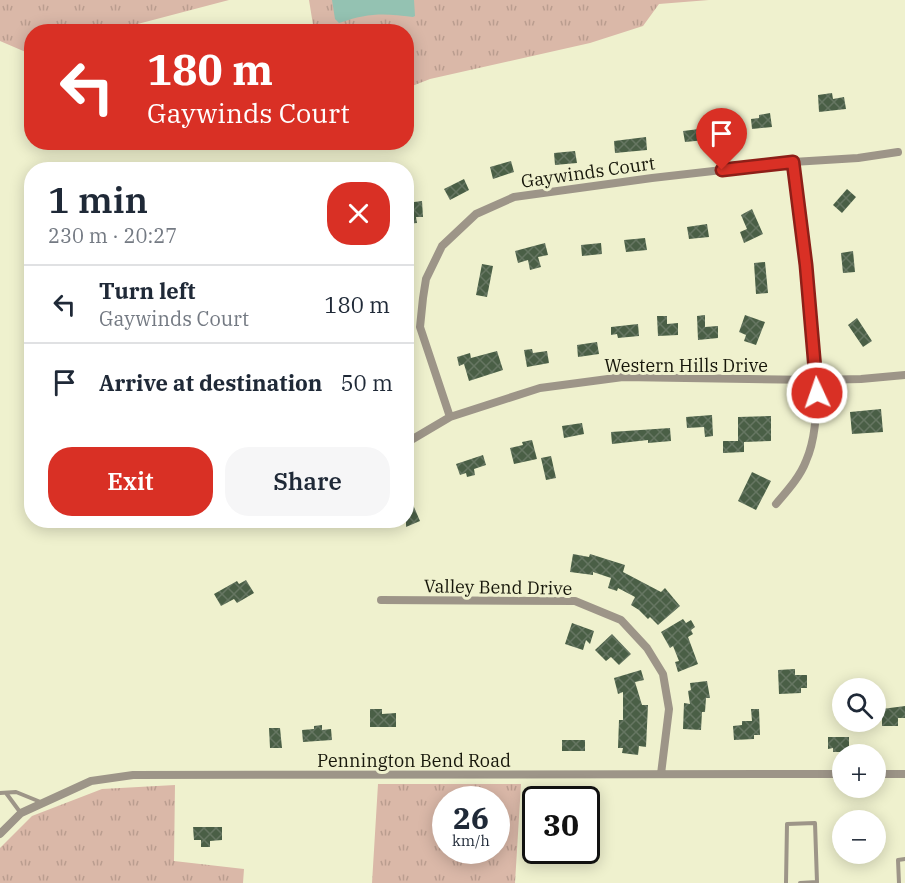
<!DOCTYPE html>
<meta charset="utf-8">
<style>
body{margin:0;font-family:"IBM Plex Serif",serif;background:#f6f6f7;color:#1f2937;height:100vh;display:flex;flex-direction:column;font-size:22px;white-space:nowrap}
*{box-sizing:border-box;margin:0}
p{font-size:20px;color:#747a83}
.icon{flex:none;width:33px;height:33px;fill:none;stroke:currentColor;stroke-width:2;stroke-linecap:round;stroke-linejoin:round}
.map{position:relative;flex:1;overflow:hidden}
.panel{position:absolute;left:24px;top:162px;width:390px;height:366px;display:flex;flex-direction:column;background:#fff;border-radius:24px;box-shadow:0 3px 15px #0003}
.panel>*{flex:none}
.guide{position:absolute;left:24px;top:24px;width:390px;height:126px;border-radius:24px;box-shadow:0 3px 15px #0003;background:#d93025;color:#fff;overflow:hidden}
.buttons{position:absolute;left:832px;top:678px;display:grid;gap:12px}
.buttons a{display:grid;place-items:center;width:54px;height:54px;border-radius:50%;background:#fff;box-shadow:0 3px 15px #0003;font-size:30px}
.speed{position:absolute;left:432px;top:786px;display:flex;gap:12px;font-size:30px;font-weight:700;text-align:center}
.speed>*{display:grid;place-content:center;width:78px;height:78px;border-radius:50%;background:#fff;box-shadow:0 3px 15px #0003;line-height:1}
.speed small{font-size:15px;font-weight:400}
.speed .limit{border:3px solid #111;border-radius:9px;background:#fff;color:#111}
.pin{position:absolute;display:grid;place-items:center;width:51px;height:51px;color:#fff;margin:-62px -26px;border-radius:50% 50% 50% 0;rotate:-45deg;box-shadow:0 0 6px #0007}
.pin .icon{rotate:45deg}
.me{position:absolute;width:66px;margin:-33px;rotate:357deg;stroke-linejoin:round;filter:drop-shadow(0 0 4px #0008)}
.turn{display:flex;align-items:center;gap:21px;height:126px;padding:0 24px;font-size:27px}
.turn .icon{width:78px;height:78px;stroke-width:2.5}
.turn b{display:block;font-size:42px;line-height:51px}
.round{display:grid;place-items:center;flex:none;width:63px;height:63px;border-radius:24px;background:#f6f6f7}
.summary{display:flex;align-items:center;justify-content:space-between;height:102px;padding:0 24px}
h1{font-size:36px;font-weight:600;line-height:45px}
.action{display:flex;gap:12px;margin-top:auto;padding:12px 24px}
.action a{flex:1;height:69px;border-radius:24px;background:#d93025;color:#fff;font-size:24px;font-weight:600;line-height:69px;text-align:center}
.action a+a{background:#f6f6f7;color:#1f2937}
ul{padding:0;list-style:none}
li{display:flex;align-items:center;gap:18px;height:78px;padding:0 24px;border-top:2px solid #e0e1e3}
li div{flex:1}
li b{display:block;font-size:22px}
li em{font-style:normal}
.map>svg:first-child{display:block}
</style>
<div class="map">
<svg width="905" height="883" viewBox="0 0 905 883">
<defs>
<pattern id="grass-tufts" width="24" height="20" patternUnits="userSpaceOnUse" patternTransform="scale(1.5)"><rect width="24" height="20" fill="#dab8a8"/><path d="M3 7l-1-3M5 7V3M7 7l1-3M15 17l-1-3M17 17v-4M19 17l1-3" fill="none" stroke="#ba9d8f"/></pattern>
<pattern id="building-cross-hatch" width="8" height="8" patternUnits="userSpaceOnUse" patternTransform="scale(1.5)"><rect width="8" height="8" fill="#4a5f46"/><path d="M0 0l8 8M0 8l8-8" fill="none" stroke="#667662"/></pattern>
</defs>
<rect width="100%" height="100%" fill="#eff1ce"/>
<!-- grass -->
<path fill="url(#grass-tufts)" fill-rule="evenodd" d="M0,0H229L111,31L32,32L31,52L28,53L0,41Z
M309,0H709L659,4L643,26L590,43L430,79L407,88L406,32L314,31Z
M378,784H521L515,883H372ZM446,800H496V850H446Z
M175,785L174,861L244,869L243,883H0V848L32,816L102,789Z"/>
<!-- water -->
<path fill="#94c2b2" d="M332,0H414L415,16L413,17C383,13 368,13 339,23L335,19Z"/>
<!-- building -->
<path fill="url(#building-cross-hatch)" d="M832,93L833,99L844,97L846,109L819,112L818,95Z
M770,113L772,127L752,129L751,119L759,118V115Z
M715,127L716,139L685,142L683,131Z
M646,137L647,150L615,153L614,141Z
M575,151L577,163L555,165L554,153Z
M511,161L514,172L493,179L490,167Z
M464,179L469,190L450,200L444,189Z
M847,189L856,197L842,213L833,205Z
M422,201L423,217H416L417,223L406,224V203Z
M752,209L763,234L744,243L740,232L747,229L741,215Z
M707,224L709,237L689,239L687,227Z
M645,238L647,250L626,252L624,240Z
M545,243L548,255L538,257L541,267L530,270L528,260L518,263L515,251Z
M601,243L602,254L582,256L581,245Z
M853,251L855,272L843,273L841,253Z
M765,262L768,293L756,294L754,263Z
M482,264L493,266L487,297L476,295Z
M705,315V327L718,326V338L698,340L697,316Z
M745,315L765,322L756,345L744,341L746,335L739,332Z
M657,316H667V324L678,323V335L658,336Z
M857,318L872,341L863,347L848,325Z
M638,324L639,336L618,338L617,334L611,335V327Z
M597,342L599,354L578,357L577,345Z
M532,349L533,353L547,351L549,363L527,367L524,350Z
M497,351L503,370L469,381L464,364L459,366L457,357L470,353L471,358Z
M881,409L883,432L852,434L850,412Z
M712,415L713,436L705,437L704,427L687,428L686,417Z
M771,416V441L744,442V452L723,453V441H738V417Z
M582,423L584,434L564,438L562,426Z
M670,428L671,441L648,443V440L612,444L611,432Z
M532,440L537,459L514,464L510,448L523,445L522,442Z
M483,455L486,465L474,469L475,475L467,477L466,473L460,475L456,464Z
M551,456L556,478L546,480L541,458Z
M752,472L771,481L756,510L738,501Z
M408,493L420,521L406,527V494Z
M573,554L589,557L590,554L625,565L623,572L661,592L665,588L680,606L658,625L650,617L648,619L639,610L631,605L635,597L618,588L617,591L608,588L611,578L593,572V575L570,572Z
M246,580L254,593L237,603L234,599L221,606L214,594L237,581L239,584Z
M683,619L686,623L691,620L695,627L691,630L693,634L688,637L698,664L678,672L675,662L679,661L673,646L670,648L661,632Z
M572,623L594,631L590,644L586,640L583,650L565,644Z
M612,634L631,654L619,665L611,657L606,661L595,650Z
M795,669V675H807V688H801V693L779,694L778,670Z
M641,670L644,680L635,682L642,705H648L646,747L639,746L638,755L622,753L623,748H618L619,720H623V692L618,694L614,678Z
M707,681L710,698H706L705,712H702L701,730L683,729L684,703L690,704L688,691L691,690L690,683Z
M905,706V718H898V726H882V709Z
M370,709H382V714L396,713V727H370Z
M751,709H759L760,735H754V739L734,740L733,726L742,725V721H752Z
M322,725V730L331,729L332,740L303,742L302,730L314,729V726Z
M269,728H280L282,748H270Z
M828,737H849V752H833V748L828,749Z
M562,740H585V751H562Z
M193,827H222V840L210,841V847H201V840H194Z"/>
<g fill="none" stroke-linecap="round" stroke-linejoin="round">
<!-- lane -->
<path stroke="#9d9588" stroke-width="4" d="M0,793L16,792L43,803
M6,793L20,812
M786,883L787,824L815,823L817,882L800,883
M899,883L898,860L905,859"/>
<!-- street -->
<path stroke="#9d9588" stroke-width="8" d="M450,417L420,327L423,298L426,279L442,246L476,214L514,197L652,178L793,162L858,158L898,152
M406,443L450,417L540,388L623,377L817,380L861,379L905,375
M776,504C787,491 800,477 806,461C817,436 816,407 817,380L793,162
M381,600L575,601L621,620L647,648L663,674L669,709L661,774
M876,774H905
M0,834L21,813L91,781L133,775L843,774"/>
</g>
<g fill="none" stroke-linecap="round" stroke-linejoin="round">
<!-- route casing -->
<g stroke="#8d1f18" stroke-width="15">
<path id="route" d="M722,170L793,162L806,265L817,393"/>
</g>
<!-- route -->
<use href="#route" stroke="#d93025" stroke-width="10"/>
</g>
<g text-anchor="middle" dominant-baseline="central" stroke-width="6" stroke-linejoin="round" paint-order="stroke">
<!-- street labels -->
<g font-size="18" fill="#16160a" stroke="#eff1ce">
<text transform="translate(588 172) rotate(-8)">Gaywinds Court</text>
<text x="686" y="365">Western Hills Drive</text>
<text transform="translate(498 587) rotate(1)">Valley Bend Drive</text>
<text x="414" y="760">Pennington Bend Road</text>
</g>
</g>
</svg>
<div class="buttons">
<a><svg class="icon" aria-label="search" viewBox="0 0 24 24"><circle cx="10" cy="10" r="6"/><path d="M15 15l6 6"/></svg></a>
<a>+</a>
<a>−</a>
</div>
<div class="speed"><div>26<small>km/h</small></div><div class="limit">30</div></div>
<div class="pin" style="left:722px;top:170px;background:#d93025"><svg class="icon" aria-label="arrive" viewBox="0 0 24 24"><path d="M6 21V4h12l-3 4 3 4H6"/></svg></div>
<svg class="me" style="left:817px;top:393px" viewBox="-20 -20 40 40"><circle r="17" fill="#d93025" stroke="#fff" stroke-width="3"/><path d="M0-11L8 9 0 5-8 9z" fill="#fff"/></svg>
<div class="guide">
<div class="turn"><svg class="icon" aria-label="left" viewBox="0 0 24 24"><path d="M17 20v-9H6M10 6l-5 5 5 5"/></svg><div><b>180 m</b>Gaywinds Court</div></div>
</div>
<section class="panel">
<div class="summary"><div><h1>1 min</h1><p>230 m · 20:27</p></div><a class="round" style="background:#d93025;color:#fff"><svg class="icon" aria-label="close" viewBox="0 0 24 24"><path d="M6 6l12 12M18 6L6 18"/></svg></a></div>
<ul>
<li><svg class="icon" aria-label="left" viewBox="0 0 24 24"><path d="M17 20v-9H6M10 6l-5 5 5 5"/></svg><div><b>Turn left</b><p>Gaywinds Court</p></div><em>180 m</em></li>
<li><svg class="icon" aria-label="arrive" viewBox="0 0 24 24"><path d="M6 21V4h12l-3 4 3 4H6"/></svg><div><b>Arrive at destination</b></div><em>50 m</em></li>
</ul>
<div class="action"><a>Exit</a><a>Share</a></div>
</section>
</div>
